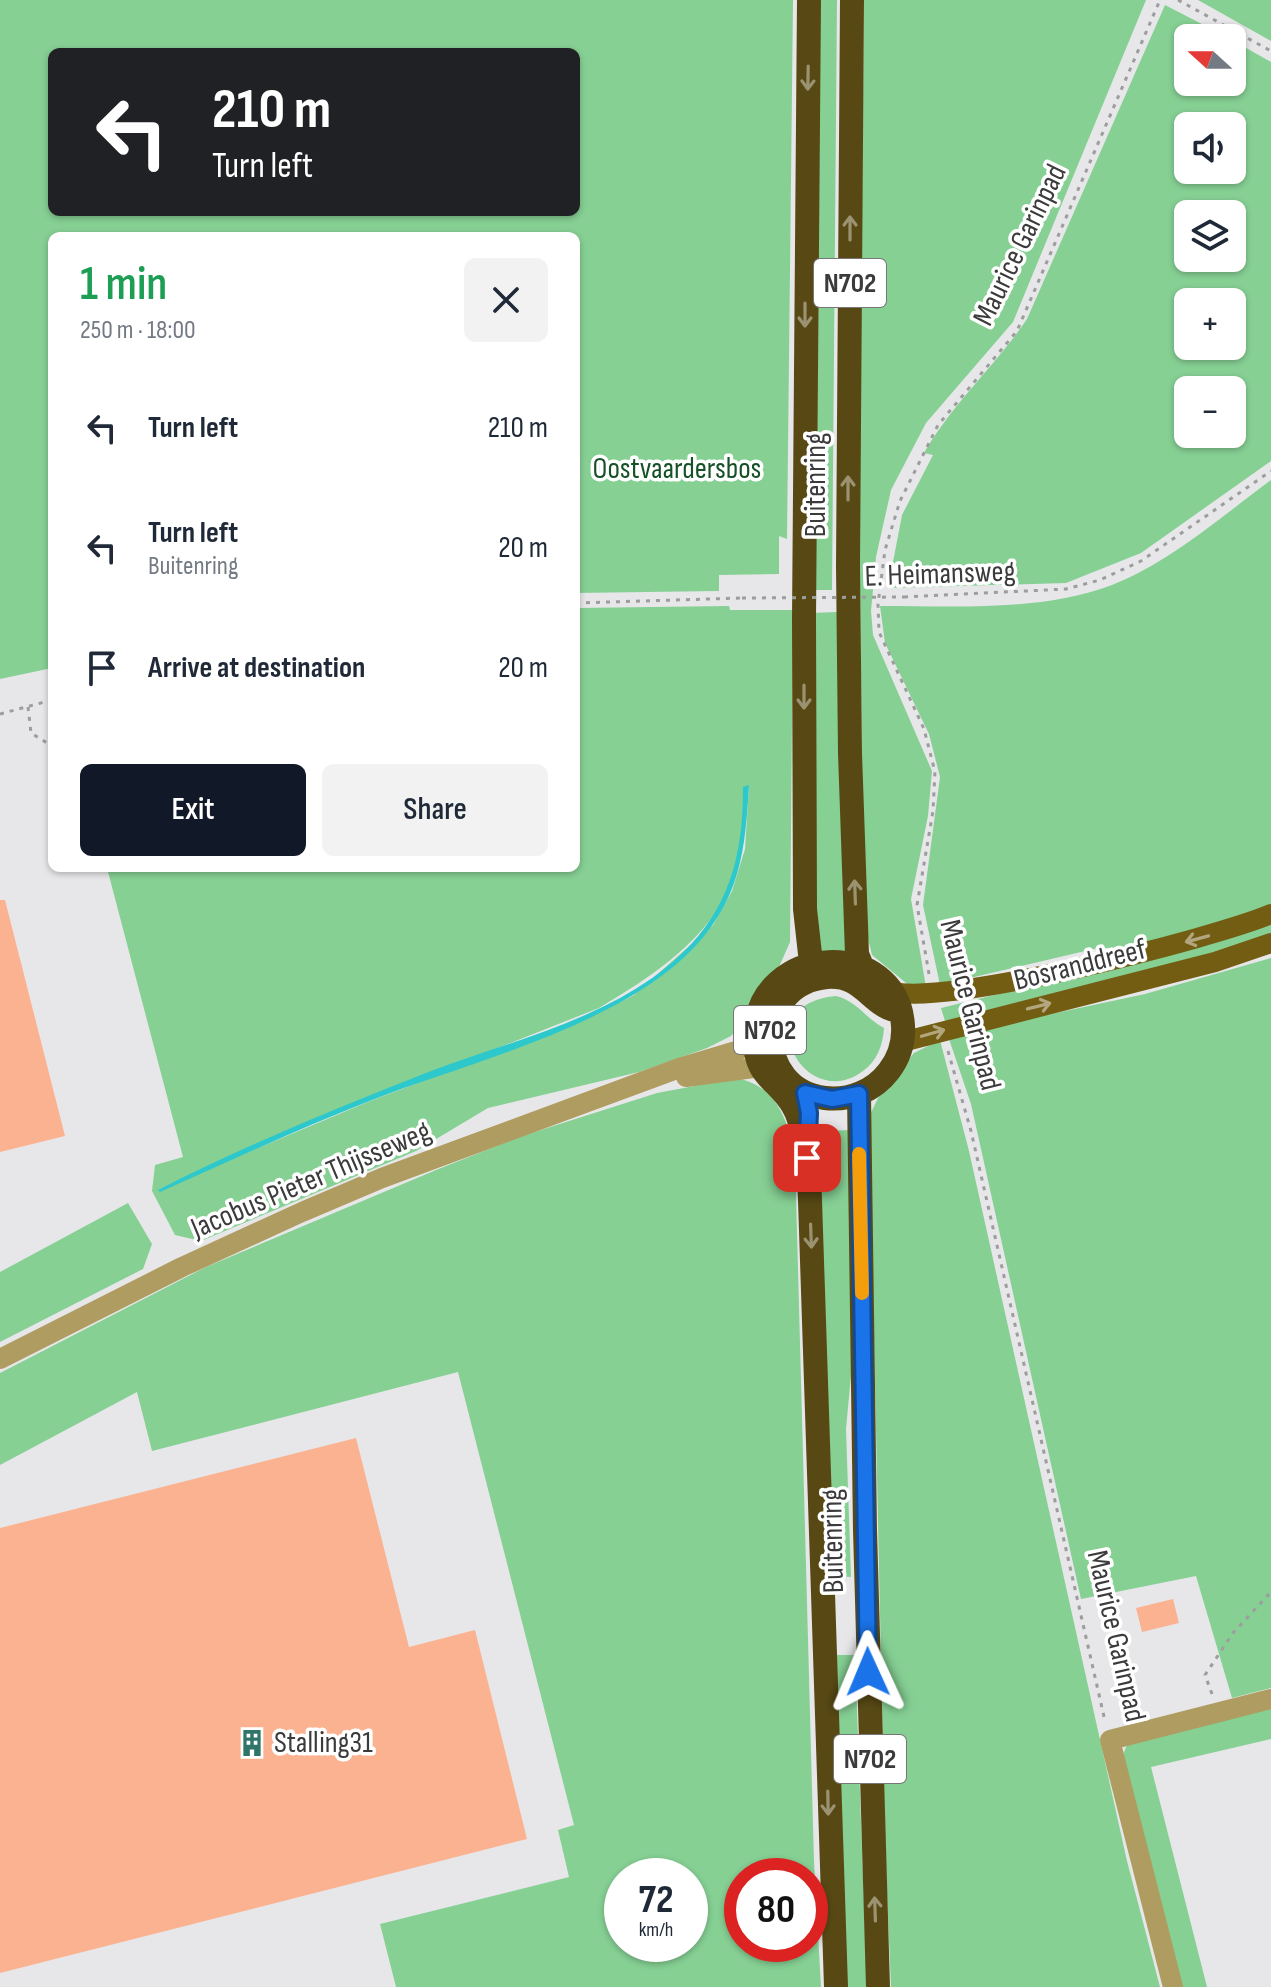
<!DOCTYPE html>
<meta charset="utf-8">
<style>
body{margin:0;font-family:"Sofia Sans Condensed",sans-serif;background:#f2f2f3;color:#1f2937;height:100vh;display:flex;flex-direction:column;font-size:30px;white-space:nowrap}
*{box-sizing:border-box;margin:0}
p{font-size:26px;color:#747a83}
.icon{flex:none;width:44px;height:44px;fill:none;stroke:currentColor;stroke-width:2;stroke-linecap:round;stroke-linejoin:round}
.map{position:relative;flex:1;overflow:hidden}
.details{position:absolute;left:48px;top:232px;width:532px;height:640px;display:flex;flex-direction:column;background:#fff;border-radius:12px;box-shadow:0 2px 6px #0004}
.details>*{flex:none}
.top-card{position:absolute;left:48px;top:48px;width:532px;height:168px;border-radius:12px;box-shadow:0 2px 6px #0004;background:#202124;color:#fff;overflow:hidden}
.needle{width:52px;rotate:291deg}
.fabs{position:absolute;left:1174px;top:24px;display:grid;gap:16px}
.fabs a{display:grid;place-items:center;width:72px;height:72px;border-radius:12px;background:#fff;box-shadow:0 2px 6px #0004;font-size:40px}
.speed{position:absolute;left:604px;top:1858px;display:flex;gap:16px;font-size:40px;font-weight:700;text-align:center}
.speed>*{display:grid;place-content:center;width:104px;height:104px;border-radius:50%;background:#fff;box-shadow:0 2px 6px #0004;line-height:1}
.speed small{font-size:20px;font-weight:400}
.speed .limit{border:12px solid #d22;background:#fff;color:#111}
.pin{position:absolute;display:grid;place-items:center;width:68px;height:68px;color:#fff;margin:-34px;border-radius:16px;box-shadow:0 4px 12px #0006}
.me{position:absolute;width:88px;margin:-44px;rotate:359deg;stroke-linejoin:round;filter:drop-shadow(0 0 6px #0008)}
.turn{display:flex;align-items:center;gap:28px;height:168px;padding:0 32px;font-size:36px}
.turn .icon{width:104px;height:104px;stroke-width:2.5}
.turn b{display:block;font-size:56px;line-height:68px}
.round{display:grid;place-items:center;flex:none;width:84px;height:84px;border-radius:12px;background:#f2f2f3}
.overview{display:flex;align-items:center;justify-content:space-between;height:136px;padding:0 32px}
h1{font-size:48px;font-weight:600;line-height:60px;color:#1e9e55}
.cta{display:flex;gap:16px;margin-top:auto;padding:16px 32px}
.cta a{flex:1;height:92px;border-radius:12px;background:#111827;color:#fff;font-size:32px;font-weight:600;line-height:92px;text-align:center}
.cta a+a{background:#f2f2f3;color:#1f2937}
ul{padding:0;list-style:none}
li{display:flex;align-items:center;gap:24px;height:120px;padding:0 32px}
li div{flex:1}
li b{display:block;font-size:30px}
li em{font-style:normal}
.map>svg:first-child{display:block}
</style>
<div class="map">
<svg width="1271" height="1987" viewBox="0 0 1271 1987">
<rect width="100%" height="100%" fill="#e7e7e9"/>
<!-- green -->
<path fill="#86d094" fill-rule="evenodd" d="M0,0H793L787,539L779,536V574L719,575V591L576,593V236H52V668L0,679ZM52,52H576V212H52Z
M816,0H837L832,590H811Z
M864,0H1146L1013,322L926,423L891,490L876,557L871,611L873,635L932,771L928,816L911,899L926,987H911L872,955L864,922L859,504Z
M1198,0H1271V41Z
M1165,5L1229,38H1188V82H1232V40L1271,62V461L1141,553L1066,583L888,588L902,515L933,455L924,453C952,404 995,366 1027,319ZM1188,126H1232V170H1188ZM1188,214H1232V258H1188ZM1188,302H1232V346H1188ZM1188,390H1232V434H1188Z
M1271,480V906C1217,927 1156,950 1098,948L940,985L923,905L940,777L929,734L885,643L880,606C955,606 1040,612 1112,585C1170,562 1221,517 1271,480Z
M729,606L730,610H793L790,942L779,967L755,992L742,1024L731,1036L707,1048L639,1072L488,1108L416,1151L201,1241L175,1235L152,1191L155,1165L183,1157L107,868H576V608ZM749,786L745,849L732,891L713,925L634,995L582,1021L370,1101L158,1190L277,1135L599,1008C658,973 721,932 739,861C745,838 743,812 743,788Z
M837,612L848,948L842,954L815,951L811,613Z
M1271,921V936L1202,958L945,1021L941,1008L1138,960Z
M1271,958V1688L1232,1698L1196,1576L1081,1599L971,1104L948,1036L1145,994Z
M836,996C857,1001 865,1018 884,1028C883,1045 877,1061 863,1071C804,1115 746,1004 836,996Z
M940,1040L969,1151L1127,1861L1160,1987H891L885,1845L872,1245L865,1125L879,1096L914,1053Z
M737,1078C778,1087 788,1121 795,1158L814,1862L821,1987H396L380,1924L569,1877L558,1830L574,1825L458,1372L152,1451L137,1392L0,1465V1373L206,1267L436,1170L522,1136L657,1093ZM622,1876H690V1944H622ZM742,1876H810V1944H742Z
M851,1130L856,1322L846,1429L851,1577L830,1576L819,1131Z
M128,1203L152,1244L143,1269L0,1342V1272Z
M832,1655H855L867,1987H844Z
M1271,1705V1739L1151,1767L1207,1987H1175L1121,1759L1127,1745Z"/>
<!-- water -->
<path fill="#2dc8cc" d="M749,785C746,835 743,882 713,924C648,1020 476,1059 372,1100C300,1128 230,1161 160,1192L158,1190C246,1145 339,1107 431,1071C521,1037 635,1013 699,935C735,891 743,842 743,787Z"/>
<!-- building -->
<path fill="#fbb291" d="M0,900H5L65,1136L0,1152Z
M356,1438L409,1647L475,1630L527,1839L0,1973V1528Z
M1173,1599L1179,1623L1142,1632L1136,1608Z"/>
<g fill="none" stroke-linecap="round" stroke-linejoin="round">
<!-- path -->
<path stroke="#9d9d9f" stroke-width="3" stroke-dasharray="4 6" stroke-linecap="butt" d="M1178,0L1271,51
M904,597L1066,589L1100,580L1141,561L1271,471
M576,603L742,598
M28,707L31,733L52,746
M0,714L52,700
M929,974L917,905L933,811L935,772L924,729L879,632L878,604L885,550L900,501L938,425L1017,331L1160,0
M948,1051L971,1131L1105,1721
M1212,1694L1205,1675L1233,1633L1271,1592"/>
<!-- minor -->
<path stroke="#af9c60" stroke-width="20" d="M686,1077L761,1067
M0,1359L182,1267L302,1212L382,1178L682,1067L739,1050L755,1033
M1173,1987L1110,1740L1271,1699"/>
<!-- major -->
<path stroke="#725d12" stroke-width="20" d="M891,991C941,1008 1215,938 1271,914
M902,1042L1215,962L1271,943"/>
<!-- highway -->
<path stroke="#584914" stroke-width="24" d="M852,0L848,566L850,753L857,954L863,969
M807,977L811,963L805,909L804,619L809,0
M859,1094L865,1530L878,1987
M836,1987L809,1170C806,1151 803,1123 793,1106C777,1078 753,1078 755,1034C758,942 898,937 903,1026C904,1043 899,1058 889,1071C874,1091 849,1101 825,1098C753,1090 754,983 827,977C865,974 870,1008 900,1011"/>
<!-- path-bridge -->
<path stroke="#9d9d9f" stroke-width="3" stroke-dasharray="4 6" stroke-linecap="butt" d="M742,598L904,597"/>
</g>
<!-- one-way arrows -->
<defs><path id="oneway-shaft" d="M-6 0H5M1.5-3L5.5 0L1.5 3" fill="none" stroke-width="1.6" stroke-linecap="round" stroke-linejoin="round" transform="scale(2)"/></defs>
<g stroke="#9b9272">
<use href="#oneway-shaft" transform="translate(808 78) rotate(91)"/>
<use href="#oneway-shaft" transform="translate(850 228) rotate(-90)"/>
<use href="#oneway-shaft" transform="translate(805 315) rotate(90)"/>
<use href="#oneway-shaft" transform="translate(848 488) rotate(-90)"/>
<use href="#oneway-shaft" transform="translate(804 697) rotate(90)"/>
<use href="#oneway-shaft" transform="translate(855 892) rotate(-92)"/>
<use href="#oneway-shaft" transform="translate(811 1236) rotate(88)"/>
<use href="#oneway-shaft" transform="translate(828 1803) rotate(89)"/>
<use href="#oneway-shaft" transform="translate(875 1909) rotate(-92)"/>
</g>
<g stroke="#b1a67d">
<use href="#oneway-shaft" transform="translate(1197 939) rotate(165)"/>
<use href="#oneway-shaft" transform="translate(1039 1006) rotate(-14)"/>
<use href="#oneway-shaft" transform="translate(933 1033) rotate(-16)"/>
</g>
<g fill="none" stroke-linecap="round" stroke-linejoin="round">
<!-- route casing -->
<g stroke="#114b97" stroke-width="20">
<path id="route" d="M807,1158L809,1113L805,1093L832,1099L859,1094L868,1672"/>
</g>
<!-- route -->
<use href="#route" stroke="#1a73e8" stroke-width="14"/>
<!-- slow -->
<path stroke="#f59e0b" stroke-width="14" d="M859,1154L862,1293"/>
</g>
<!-- icons -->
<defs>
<g id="building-bare" transform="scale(2.16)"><path d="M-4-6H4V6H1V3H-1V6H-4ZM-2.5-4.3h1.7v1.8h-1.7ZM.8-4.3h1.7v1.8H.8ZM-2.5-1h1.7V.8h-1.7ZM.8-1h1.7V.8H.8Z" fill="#307569" stroke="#fff" stroke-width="2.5" paint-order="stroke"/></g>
</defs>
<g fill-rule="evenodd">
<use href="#building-bare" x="252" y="1743"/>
</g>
<g text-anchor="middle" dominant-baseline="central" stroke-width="7" stroke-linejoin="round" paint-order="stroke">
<!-- shield labels -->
<g fill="#fff" stroke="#767676" stroke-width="2">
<rect x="814" y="259" width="72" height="48" rx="6"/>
<rect x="734" y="1006" width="72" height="48" rx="6"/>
<rect x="834" y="1735" width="72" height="48" rx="6"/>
</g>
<g font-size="28" font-weight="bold" fill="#3b3b3c">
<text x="850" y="283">N702</text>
<text x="770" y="1030">N702</text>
<text x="870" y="1759">N702</text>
</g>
<!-- street labels -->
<g font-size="30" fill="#3b3b3c" stroke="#fff">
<text transform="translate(1020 245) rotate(-64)">Maurice Garinpad</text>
<text transform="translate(816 485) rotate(-90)">Buitenring</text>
<text transform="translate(940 574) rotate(-2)">E. Heimansweg</text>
<text transform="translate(1080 965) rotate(-14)">Bosranddreef</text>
<text transform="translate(970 1005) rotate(76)">Maurice Garinpad</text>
<text transform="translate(311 1180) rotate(-23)">Jacobus Pieter Thijsseweg</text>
<text transform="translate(833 1541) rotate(-91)">Buitenring</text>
<text transform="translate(1116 1636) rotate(77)">Maurice Garinpad</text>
</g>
<!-- park labels -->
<g font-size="30" fill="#175128" stroke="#fff">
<text x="677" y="469">Oostvaardersbos</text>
</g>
<!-- poi labels -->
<g font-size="30" fill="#3b3b3c" stroke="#fff" text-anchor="start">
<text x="274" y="1743">Stalling31</text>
</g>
</g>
</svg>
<div class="fabs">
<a><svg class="needle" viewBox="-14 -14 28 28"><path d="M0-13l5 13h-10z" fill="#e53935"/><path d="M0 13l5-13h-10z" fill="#747a83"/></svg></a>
<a><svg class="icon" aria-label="sound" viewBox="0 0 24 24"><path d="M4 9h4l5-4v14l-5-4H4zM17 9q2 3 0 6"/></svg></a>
<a><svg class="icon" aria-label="layers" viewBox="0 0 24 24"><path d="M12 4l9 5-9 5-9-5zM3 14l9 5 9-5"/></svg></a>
<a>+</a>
<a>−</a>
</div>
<div class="speed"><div>72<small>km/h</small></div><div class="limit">80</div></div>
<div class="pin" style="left:807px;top:1158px;background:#d93025"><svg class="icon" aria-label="arrive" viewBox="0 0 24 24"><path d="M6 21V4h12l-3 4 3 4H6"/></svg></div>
<svg class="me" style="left:868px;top:1672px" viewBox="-20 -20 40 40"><path d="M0-17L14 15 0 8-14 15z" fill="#1a73e8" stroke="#fff" stroke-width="4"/></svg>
<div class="top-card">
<div class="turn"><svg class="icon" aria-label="left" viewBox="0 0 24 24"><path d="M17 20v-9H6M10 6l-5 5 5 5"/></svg><div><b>210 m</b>Turn left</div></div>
</div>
<section class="details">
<div class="overview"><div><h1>1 min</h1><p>250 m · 18:00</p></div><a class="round"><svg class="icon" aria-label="close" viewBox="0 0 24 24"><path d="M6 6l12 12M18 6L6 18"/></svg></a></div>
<ul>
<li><svg class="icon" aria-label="left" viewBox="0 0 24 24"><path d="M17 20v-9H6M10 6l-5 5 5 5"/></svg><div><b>Turn left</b></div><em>210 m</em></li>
<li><svg class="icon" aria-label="left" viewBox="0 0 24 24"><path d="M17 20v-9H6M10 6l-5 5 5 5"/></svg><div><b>Turn left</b><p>Buitenring</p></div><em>20 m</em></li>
<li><svg class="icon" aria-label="arrive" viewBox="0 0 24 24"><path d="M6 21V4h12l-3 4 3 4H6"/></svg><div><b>Arrive at destination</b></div><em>20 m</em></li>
</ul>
<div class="cta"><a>Exit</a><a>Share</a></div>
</section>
</div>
